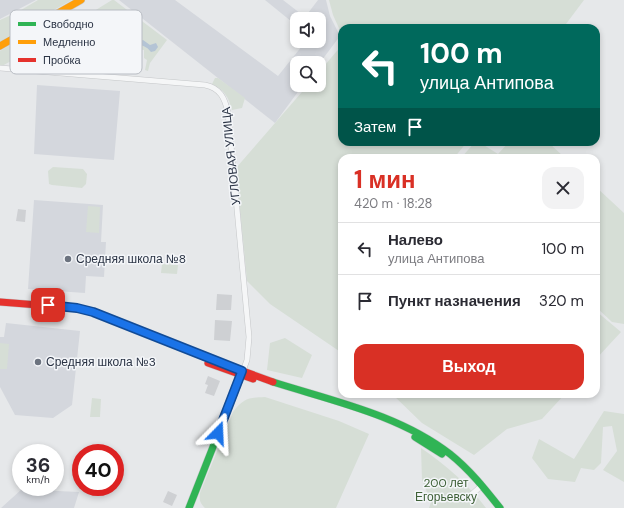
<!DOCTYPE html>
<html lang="ru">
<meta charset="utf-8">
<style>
body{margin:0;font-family:"DM Sans",sans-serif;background:#f2f2f3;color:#2b2b33;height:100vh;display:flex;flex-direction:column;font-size:15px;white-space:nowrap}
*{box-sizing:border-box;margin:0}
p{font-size:13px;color:#7c7c81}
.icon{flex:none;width:22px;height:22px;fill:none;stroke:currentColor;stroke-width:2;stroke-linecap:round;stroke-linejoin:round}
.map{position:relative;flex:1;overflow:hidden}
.side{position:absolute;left:338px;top:154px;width:262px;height:244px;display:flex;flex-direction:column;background:#fff;border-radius:12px;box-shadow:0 2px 6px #0003}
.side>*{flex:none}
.guide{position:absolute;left:338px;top:24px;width:262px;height:122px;border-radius:12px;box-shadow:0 2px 6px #0003;background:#00695c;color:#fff;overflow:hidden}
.fabs{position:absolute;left:290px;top:12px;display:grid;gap:8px}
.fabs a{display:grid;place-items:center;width:36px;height:36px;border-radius:8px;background:#fff;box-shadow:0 2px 6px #0003;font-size:20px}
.speed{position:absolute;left:12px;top:444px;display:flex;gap:8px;font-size:20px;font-weight:700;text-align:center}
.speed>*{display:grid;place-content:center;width:52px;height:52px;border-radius:50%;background:#fff;box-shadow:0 2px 6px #0003;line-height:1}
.speed small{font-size:10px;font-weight:400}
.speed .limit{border:6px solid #d22;background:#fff;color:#111}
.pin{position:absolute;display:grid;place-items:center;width:34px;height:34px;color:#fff;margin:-17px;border-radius:8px;box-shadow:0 2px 6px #0006}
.me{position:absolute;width:44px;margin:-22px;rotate:21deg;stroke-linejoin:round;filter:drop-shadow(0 0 3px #0008)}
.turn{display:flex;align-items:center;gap:14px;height:84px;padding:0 16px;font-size:18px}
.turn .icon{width:52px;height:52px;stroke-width:2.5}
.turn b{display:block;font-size:28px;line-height:34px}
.then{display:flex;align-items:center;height:38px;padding:0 16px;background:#0003;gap:8px;font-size:15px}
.round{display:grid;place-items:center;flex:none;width:42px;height:42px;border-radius:12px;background:#f2f2f3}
.overview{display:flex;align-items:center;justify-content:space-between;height:68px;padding:0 16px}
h1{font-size:24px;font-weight:700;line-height:30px;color:#d93025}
.button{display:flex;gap:8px;margin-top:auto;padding:8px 16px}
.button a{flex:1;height:46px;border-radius:12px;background:#d93025;color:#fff;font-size:16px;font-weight:700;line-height:46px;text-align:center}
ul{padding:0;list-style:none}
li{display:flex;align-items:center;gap:12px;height:52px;padding:0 16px;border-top:1px solid #e1e1e2}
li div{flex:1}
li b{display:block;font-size:15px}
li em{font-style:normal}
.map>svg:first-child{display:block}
</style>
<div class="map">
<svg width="624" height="508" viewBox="0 0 624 508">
<rect width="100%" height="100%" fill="#e6e8ea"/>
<!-- built -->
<path fill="#d4d7dd" d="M0,0H36L0,19Z
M119,0H175L278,76L306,41H319V19H297V26L265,0H283L305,17L318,0H326L330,16L340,36L319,64L297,63V85H303L275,123Z
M37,85L120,91L114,160L34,154Z
M34,200L103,205L101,242H106L104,277L86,276L85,293L28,289Z
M6,323L80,331L72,405L53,418L15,415L0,387V337H4Z
M22,489L36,490L79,492L74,508H1Z"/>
<!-- green -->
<path fill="#d6ded6" d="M38,0H72L21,28L16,20V13Z
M112,0H114L167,40L150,63L148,71L145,70L147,60L144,58V50L99,44L64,47L42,29L65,16L73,24Z
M329,0H584L563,28H342V35L333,15Z
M9,16L12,17L18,30L0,42V20Z
M40,28L52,39L0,67V51Z
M342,45V142H467L454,158H342V353L270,304L247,281L236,168L308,85H319V72Z
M215,78H218L245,98L242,108L232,110C229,98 224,89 212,84Z
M475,142H479L498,154L509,142H548L565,158H461Z
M53,167L83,169L87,174L86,184L82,188L52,185L49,184L48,171Z
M596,187L624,213V324L612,322L596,307Z
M88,206L100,207L99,233L86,232Z
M162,264L178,265L177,274L161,273Z
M596,311L621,332L596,359Z
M285,338L312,355L302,378L267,370L270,343Z
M0,343L9,344L7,369H0Z
M392,394H565L542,419L507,429L474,455L422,423Z
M265,397L339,421L369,434L336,508H205C200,503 199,500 200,493L233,412C244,398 248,398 265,397Z
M92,398L101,399L100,417H90Z
M604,411L624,414V482L603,470L617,451L612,426L603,427L601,463L594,470L581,468L575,482L548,479L532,458L539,439L574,459Z
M421,448C446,465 468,484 486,508H429L431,502L422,480Z"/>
<!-- water -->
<path fill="#b4c4d5" d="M123,33C130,35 134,44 143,40L150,45L156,43L158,47L155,51L151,52C143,41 132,47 124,42L121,44L118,43L114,37L118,34Z"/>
<!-- building -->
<path fill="#ced0d3" d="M18,209L26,210L25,222L16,221Z
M217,294L232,295L231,310H216Z
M215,320L232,321L230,341L214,340Z
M208,376L220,381L214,396L205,393L208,385L205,384Z
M168,491L177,495L172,506L163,502Z"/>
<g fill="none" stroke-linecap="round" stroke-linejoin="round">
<!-- street casing -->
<g stroke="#c4c6c8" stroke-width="6">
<path id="street" d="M0,68L205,85C220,88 225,98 228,113L249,337L247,360L243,371
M471,495L479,488"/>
</g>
<!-- fast casing -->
<g stroke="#c4c6c8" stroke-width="8">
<path id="fast" d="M273,382C333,401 400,415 450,454C470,470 485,489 500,508
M415,437L442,454
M189,508L242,373"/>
</g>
<!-- slow casing -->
<g stroke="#c4c6c8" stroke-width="8">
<path id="slow" d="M0,46L81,0"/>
</g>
<!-- jam casing -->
<g stroke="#c4c6c8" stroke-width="8">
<path id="jam" d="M0,302L77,308L93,312L215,361L273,382
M208,363L253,379"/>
</g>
<!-- street -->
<use href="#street" stroke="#f5f6f7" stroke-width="5"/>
<!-- fast -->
<use href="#fast" stroke="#30b455" stroke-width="7"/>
<!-- slow -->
<use href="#slow" stroke="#ff9f0a" stroke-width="7"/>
<!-- jam -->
<use href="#jam" stroke="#e5322d" stroke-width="7"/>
</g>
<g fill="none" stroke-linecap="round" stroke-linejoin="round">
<!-- route casing -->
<g stroke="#114b97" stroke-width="10">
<path id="route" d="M48,305L77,308L93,312L242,371L218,433"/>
</g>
<!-- route -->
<use href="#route" stroke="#1a73e8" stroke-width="7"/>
</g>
<!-- markers -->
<g fill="#6c737f" stroke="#f4f6f9" stroke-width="1.5">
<circle cx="68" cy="259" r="4"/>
<circle cx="38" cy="362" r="4"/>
</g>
<g text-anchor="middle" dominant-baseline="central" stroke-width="3" stroke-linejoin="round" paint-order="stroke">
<!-- street labels -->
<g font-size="12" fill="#2b3445" stroke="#f4f6f9">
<text transform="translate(231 156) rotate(-96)">УГЛОВАЯ УЛИЦА</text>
</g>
<!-- poi labels -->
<g font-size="12" fill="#2b3445" stroke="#f4f6f9" text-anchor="start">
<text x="76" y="259">Средняя школа №8</text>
<text x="46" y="362">Средняя школа №3</text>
</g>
<!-- park labels -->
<g font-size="12" fill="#3f6138" stroke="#f4f6f9">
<text x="446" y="483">200 лет<tspan x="446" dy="14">Егорьевску</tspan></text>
</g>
</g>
<!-- legend -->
<rect x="10" y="10" width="132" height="64" rx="6" fill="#f4f6f9" stroke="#b8bcc3" stroke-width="1"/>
<rect x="18" y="22" width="18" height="4" fill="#30b455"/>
<rect x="18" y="40" width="18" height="4" fill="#ff9f0a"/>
<rect x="18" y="58" width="18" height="4" fill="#e5322d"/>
<g font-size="11" fill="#2b3445">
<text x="43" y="28">Свободно</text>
<text x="43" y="46">Медленно</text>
<text x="43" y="64">Пробка</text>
</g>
</svg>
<div class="fabs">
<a><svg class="icon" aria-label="sound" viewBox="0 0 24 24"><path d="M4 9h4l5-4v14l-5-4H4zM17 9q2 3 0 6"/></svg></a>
<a><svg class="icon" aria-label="search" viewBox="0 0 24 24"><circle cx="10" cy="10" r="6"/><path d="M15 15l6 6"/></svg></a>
</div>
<div class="speed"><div>36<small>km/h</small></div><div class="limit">40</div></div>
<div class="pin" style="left:48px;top:305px;background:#d93025"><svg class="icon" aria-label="arrive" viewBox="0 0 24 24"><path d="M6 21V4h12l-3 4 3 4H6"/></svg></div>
<svg class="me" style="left:218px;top:433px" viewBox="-20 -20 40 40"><path d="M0-17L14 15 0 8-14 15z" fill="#1a73e8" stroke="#fff" stroke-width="4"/></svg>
<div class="guide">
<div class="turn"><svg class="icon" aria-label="left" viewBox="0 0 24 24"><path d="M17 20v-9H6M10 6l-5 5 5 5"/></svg><div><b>100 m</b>улица Антипова</div></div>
<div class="then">Затем<svg class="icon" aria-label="arrive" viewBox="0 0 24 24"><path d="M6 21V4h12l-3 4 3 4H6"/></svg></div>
</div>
<section class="side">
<div class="overview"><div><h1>1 мин</h1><p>420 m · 18:28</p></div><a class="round"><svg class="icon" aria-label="close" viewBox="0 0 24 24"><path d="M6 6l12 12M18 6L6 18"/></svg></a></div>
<ul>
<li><svg class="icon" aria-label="left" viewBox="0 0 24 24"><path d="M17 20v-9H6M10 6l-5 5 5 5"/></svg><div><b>Налево</b><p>улица Антипова</p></div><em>100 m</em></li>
<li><svg class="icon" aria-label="arrive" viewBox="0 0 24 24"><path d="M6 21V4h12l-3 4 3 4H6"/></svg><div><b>Пункт назначения</b></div><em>320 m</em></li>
</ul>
<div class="button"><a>Выход</a></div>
</section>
</div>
